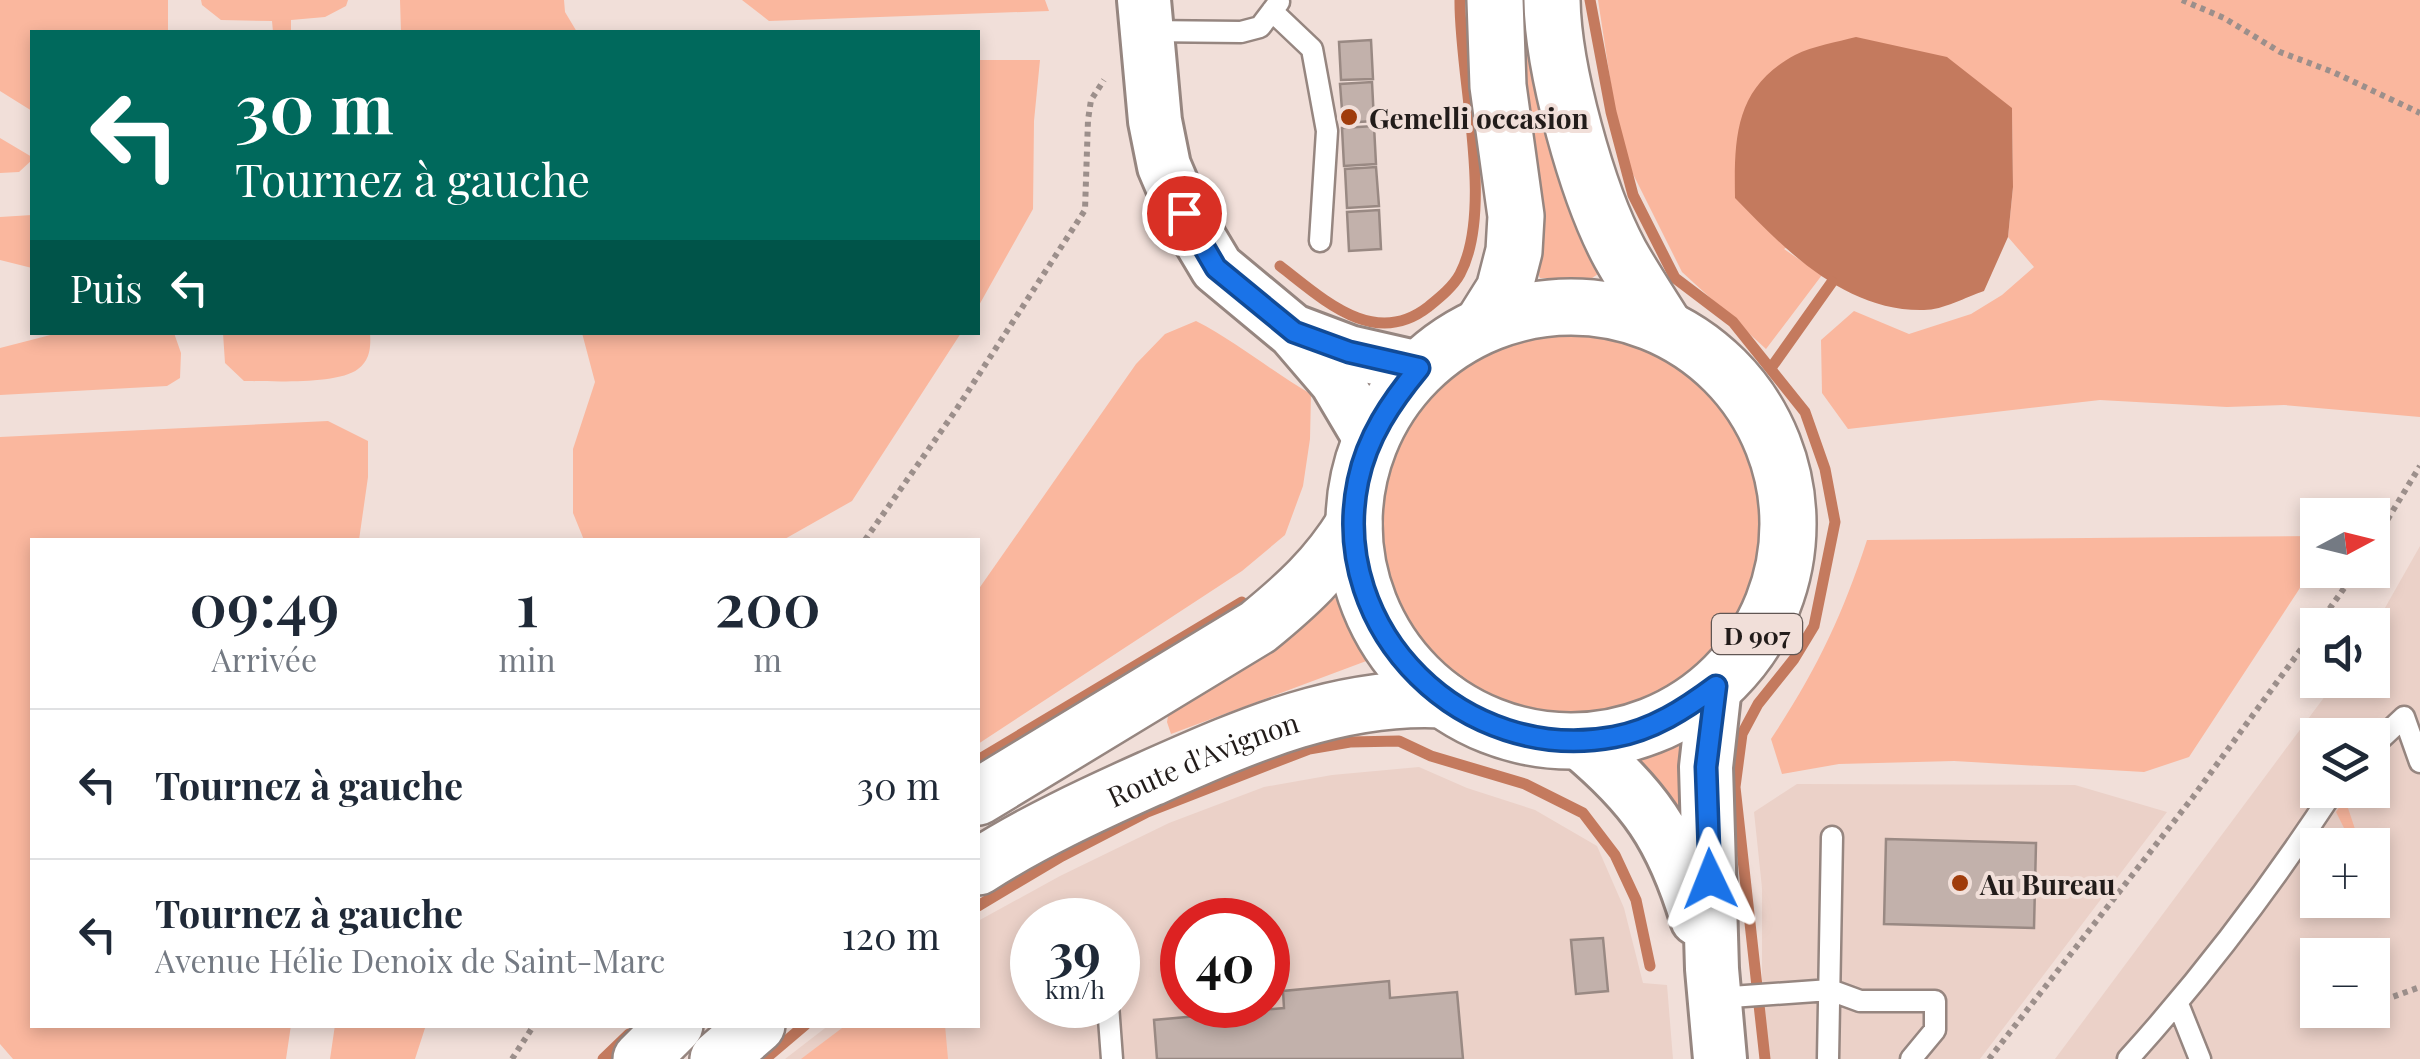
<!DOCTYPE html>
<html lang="fr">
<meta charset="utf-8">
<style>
body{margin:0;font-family:"Playfair Display",serif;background:#f6f6f7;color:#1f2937;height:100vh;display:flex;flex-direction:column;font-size:38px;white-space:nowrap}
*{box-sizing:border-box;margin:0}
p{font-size:32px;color:#747a83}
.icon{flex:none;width:55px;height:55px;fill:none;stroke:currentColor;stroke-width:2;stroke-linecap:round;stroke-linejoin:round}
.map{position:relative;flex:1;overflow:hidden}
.details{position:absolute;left:30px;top:538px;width:950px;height:490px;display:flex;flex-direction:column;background:#fff;border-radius:0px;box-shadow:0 5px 15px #0003}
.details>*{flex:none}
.top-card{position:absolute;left:30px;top:30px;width:950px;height:305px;border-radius:0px;box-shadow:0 5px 15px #0003;background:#00695c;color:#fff;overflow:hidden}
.needle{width:65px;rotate:83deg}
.tools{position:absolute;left:2300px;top:498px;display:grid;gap:20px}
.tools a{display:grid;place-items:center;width:90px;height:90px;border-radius:0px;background:#fff;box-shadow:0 5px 15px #0003;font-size:50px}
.speed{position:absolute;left:1010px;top:898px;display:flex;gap:20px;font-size:50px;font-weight:700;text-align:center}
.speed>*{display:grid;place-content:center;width:130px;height:130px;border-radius:50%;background:#fff;box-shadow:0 5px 15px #0003;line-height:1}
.speed small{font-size:25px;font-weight:400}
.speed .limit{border:15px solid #d22;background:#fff;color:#111}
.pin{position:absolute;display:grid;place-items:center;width:85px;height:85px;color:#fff;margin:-42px;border:5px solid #fff;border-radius:50%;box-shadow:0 2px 10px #0007}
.me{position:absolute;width:110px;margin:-55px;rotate:358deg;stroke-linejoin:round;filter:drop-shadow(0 0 8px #0008)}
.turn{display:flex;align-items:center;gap:35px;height:210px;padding:0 40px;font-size:45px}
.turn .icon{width:130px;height:130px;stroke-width:2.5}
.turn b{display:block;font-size:70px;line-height:85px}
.then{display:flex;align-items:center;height:95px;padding:0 40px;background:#0003;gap:20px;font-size:38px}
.eta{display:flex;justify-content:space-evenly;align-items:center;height:170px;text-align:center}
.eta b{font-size:60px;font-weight:600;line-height:70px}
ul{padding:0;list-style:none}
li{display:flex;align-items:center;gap:30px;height:150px;padding:0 40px;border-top:2px solid #e0e1e3}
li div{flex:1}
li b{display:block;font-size:38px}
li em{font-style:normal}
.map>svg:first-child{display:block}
</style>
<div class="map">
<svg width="2420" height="1059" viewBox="0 0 2420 1059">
<rect width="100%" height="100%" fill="#f1dfd9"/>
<!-- built -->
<path fill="#ebd1c8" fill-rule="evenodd" d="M2420,546V1059H2055L2337,680H2372L2373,629ZM2318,735H2372V790H2318ZM2318,845H2372V900H2318ZM2318,955H2372V1010H2318Z
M1419,767L1467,788L1535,810L1597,846L1624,908L1643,983L1667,985L1673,1059H785L829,1025H978V921L1060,876L1169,823L1264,787L1332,775ZM1032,920H1118V1005H1032ZM1182,920H1268V1005H1182Z
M1797,784L2075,785L2167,812L1980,1059H1762V888L1754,812Z"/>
<!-- green -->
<path fill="#fab79e" d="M0,0H168V32H32V111L0,91Z
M201,0H348L346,6L325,17L291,20V32H273L272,21L221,20L202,5Z
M400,0H564L565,12L577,32H401Z
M742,0H1045L1049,11L769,21Z
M1598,0H2420V417L2284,405L2227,407L2100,400L1848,429L1822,393L1821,340L1854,311L1909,334L1971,314L2002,295L2034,267L2008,237L2013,187L2012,108L1784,249L1822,275L1766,349L1682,272L1621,150Z
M1525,21L1530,25L1601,272L1592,278H1540L1536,270L1519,23Z
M978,60H1040L1034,121L1033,209L978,307Z
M0,138L32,157V160L19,172L0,173Z
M32,215V268L0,260V217Z
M1196,321C1237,342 1271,371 1311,394L1310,439L1303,486L1285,535L1242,571L978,744V590L1136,364L1165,334Z
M62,332L174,333L181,353L180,378L167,386L0,395V348Z
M1381 522a190 190 0 1 1 380 0a190 190 0 1 1-380 0Z
M223,333H370C371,347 370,360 358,369C338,385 270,381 244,381L225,363Z
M582,333V332L961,333L852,501L783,540H584L573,513V449L595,382Z
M328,421L368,441V477L359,540H32V1025H291L286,1059H13L0,1044V437Z
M2317,536V562L2189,757L2144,772L1954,761L1839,764L1782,774L1771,739C1816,671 1842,617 1867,540Z
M1332,598L1340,599L1369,660L1171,734L1167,722L1169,710L1285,638Z
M1681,741L1689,743L1690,837L1633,760Z
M2373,762L2383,789L2346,802L2355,829L2344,828L2336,812L2351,790H2372Z
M335,1025H426L415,1059H330Z
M846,1025H945L948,1059H801Z"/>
<!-- water -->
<path fill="#c47a5e" d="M1856,37L1947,57L2012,108L2013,187L2008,237L1984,291C1966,297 1943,310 1924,310C1846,312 1785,250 1735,198C1734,137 1735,87 1795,55C1813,46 1837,42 1856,37Z"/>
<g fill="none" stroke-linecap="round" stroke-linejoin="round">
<!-- stream -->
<path stroke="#c47a5e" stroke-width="11" d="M1590,0L1611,112L1633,195L1675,278L1733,322L1805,412L1825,469L1835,522L1814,626L1794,659L1758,704L1742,734L1735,787L1765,1059
M1280,266C1323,299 1374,349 1428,307C1439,298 1453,287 1460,274C1495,208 1459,76 1460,0
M1771,368L1832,282
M978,760L1242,602
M978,906L1062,856L1147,812L1309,749L1350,742L1399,741L1431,756L1525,784L1583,813L1615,855L1636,900L1650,966
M603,1059L629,1034
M765,1059L805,1025"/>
</g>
<!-- building -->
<path fill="#c2b1ab" stroke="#998983" stroke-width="2.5" d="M1371,40L1373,79L1341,80L1339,42Z
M1372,82L1374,121L1343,123L1340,84Z
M1374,126L1376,164L1344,166L1342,128Z
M1376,167L1379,206L1347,208L1345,169Z
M1379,210L1381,249L1349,251L1347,212Z
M1886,839L2036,843L2034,928L1884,924Z
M1603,938L1608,991L1576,994L1571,940Z
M1389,981L1390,998L1457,992L1463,1059H1157L1154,1020L1284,1008L1283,991Z"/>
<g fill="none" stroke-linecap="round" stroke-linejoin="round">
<!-- service casing -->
<g stroke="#968680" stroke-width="25">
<path id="service" d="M1272,11L1312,49L1327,131L1320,241
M1146,31L1241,32L1260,27L1279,2
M2372,747L2404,717L2420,762
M1717,998L1830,990L1860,1001H1935V1030L1911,1059
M2178,1004L2200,1059
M1108,1005L1112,1059
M1828,1059L1832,837
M2128,1059C2204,975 2272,885 2334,790"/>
</g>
<!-- tertiary casing -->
<g stroke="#968680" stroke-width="58">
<path id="tertiary" d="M1144,0L1155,121L1164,166L1184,213L1217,268L1294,332L1336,381L1371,440
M1296,332L1349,352L1419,368
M1715,686L1706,767L1712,969L1720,1059
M1578,741C1644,796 1672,836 1697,919"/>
</g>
<!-- primary casing -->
<g stroke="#968680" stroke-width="60">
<g id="primary">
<path d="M1552,0C1553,69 1587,193 1620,254C1634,279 1650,303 1665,327"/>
<circle cx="1571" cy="524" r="217"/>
<path d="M1482,325L1504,290L1514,251L1516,216L1498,86L1495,0"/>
<path d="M978,797L1258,627C1297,595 1327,568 1354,524"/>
<path id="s1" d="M978,867C1031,833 1091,805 1149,779C1244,737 1338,694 1444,700"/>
<path d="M641,1059L675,1025"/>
<path d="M718,1059L757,1025"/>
</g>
</g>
<!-- path -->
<path stroke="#9c8f8b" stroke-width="6" stroke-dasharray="5 5" stroke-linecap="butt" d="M2182,0L2224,18L2280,52L2333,72L2420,113
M865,540L956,410L1085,210L1088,120L1091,100L1104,80
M2372,545L2420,466
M2318,625L2357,570
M2384,1000L2420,987
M512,1059L534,1025
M1989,1059L2193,797L2318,626"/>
<!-- service -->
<use href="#service" stroke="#fff" stroke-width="20"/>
<!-- tertiary -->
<use href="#tertiary" stroke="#fff" stroke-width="52"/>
<!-- primary -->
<use href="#primary" stroke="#fff" stroke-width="55"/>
</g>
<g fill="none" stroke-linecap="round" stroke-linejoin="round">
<!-- route casing -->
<g stroke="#114b97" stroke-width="25">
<path id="route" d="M1184,213L1216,268L1294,332L1349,352L1419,368C1391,402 1367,437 1358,481C1327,632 1465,765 1614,737C1653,730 1685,709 1716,686L1706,767L1710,879"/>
</g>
<!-- route -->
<use href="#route" stroke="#1a73e8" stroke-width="18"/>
</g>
<!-- markers -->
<g fill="#a03c0b" stroke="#f1dfd9" stroke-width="4">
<circle cx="1349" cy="117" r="10"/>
<circle cx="1960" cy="883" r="10"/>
</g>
<g text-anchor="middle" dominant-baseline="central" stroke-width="8" stroke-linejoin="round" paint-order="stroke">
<!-- shield labels -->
<rect fill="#f1dfd9" stroke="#605653" stroke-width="2.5" x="1712" y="614" width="90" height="40" rx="8"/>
<g font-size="25" font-weight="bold" fill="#221c1a">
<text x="1757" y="634">D 907</text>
</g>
<!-- poi labels -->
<g font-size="28" font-weight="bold" fill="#221c1a" stroke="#f1dfd9" text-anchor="start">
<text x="1369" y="117">Gemelli occasion</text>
<text x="1980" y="883">Au Bureau</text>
</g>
<!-- street labels -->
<g font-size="28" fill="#221c1a" stroke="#f1dfd9">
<text stroke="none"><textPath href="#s1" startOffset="250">Route d'Avignon</textPath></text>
</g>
</g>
</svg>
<div class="tools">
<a><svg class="needle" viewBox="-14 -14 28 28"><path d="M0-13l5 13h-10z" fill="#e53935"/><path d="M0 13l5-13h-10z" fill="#747a83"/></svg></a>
<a><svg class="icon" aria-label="sound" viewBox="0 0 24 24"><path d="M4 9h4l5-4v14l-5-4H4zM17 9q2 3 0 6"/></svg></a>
<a><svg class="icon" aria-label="layers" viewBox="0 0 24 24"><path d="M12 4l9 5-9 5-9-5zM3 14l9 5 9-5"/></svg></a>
<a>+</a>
<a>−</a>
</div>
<div class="speed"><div>39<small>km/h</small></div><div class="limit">40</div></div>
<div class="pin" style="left:1184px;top:213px;background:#d93025"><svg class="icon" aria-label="arrive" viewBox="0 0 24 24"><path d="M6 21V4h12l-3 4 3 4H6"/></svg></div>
<svg class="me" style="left:1710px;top:879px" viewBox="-20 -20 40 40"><path d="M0-17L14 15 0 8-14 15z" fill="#1a73e8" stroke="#fff" stroke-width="4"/></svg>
<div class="top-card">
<div class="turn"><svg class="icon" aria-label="left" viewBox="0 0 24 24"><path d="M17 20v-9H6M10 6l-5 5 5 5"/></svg><div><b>30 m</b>Tournez à gauche</div></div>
<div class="then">Puis<svg class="icon" aria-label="left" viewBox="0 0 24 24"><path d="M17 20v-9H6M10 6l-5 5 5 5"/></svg></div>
</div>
<section class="details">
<div class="eta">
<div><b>09:49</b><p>Arrivée</p></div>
<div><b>1</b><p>min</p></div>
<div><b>200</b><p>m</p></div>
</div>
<ul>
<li><svg class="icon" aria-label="left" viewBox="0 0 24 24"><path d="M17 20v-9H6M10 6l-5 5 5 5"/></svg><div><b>Tournez à gauche</b></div><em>30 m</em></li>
<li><svg class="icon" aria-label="left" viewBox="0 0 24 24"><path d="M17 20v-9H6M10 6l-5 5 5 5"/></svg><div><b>Tournez à gauche</b><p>Avenue Hélie Denoix de Saint-Marc</p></div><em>120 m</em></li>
</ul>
</section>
</div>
